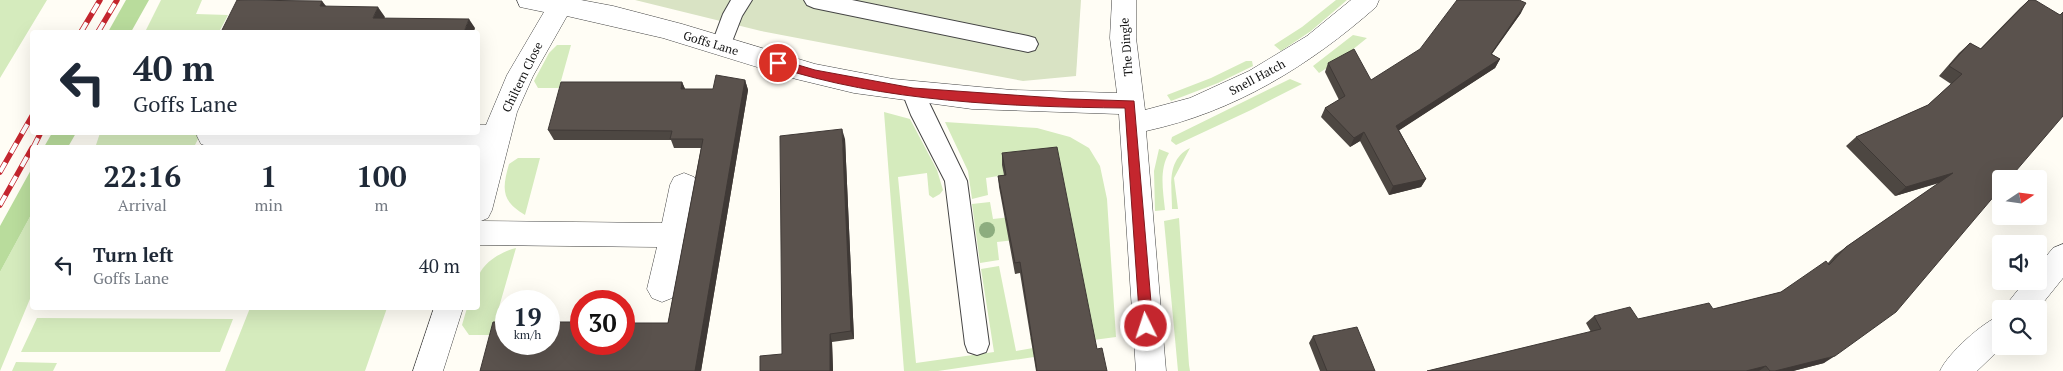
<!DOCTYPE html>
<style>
body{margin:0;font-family:"PT Serif",serif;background:#f6f6f7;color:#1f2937;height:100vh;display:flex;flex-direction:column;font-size:19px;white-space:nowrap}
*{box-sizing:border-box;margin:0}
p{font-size:16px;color:#747a83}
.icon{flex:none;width:28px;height:28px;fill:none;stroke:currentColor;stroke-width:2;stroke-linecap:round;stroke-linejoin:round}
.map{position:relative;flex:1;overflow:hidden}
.details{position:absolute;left:30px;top:145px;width:450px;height:165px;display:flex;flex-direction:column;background:#fff;border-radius:5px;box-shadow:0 5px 20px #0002}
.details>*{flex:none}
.guide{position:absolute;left:30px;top:30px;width:450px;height:105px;border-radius:5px;box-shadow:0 5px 20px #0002;background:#fff;color:#1f2937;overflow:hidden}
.needle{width:32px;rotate:77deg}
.fabs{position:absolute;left:1992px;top:170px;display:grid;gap:10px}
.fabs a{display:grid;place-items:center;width:55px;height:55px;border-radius:5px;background:#fff;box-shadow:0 5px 20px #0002;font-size:25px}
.speed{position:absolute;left:495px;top:290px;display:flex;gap:10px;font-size:25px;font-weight:700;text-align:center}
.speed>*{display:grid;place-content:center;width:65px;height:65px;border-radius:50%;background:#fff;box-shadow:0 5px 20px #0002;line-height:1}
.speed small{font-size:12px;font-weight:400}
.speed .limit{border:8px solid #d22;background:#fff;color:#111}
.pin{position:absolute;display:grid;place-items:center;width:42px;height:42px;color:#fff;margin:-21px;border:2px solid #fff;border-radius:50%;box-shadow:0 1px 5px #0007}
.me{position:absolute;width:55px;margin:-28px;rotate:356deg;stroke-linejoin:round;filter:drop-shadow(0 0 4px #0008)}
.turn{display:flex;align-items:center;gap:18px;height:105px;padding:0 20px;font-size:22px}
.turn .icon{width:65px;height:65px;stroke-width:2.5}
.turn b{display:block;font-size:35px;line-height:42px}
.eta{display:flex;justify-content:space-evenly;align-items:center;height:85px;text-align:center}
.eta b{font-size:30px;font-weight:700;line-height:35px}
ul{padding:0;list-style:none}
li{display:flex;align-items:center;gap:15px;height:70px;padding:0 20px}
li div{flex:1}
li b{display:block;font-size:19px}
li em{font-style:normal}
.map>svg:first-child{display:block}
</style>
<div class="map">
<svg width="2063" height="371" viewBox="0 0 2063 371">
<rect width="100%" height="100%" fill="#fffdf5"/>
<!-- green -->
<path fill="#d5ebbd" d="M0,0H47L0,78Z
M161,0H202L196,14L228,15L219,32H145Z
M1336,0H1347L1311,31L1281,51L1274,45L1302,27Z
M1353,35L1367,38L1341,59L1319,73L1313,66Z
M557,45H571L559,88H538L534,81L549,53Z
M1246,61H1252L1253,66L1218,83L1171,101L1167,95L1211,78Z
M1290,79L1302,84L1251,110L1176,145L1171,141L1172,137Z
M884,112L910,119L937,170L943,190L940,194L933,198L929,195L927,173L898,177L916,363L994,352L981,269L999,266L1016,351L1033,348L1030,338L1090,330L1003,165L1004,175L986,178L988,195L972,199L968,171L945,122L1037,128L1070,137L1089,148L1100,166L1107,199L1116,337L1033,348L1034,357L938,371H904Z
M100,133H201L194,147L95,148Z
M1190,148L1174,178L1178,209H1172C1172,186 1166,160 1190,148Z
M1159,149L1169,153C1159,170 1163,190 1165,210L1155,211L1154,171Z
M518,158H540L525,215C501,201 502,189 509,164Z
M990,202L993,219L1011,217L1015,240L997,242L999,260L980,263L972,204Z
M32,213V294L0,371V272Z
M1179,218L1189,365L1190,371H1178L1164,221Z
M516,248L491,335H469L462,325L467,308H478C478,299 476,288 478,279C480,264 502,251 516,248Z
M250,308H387L365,371H225Z
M37,318L233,319L220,352H21Z
M16,362L57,363L53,371H12Z"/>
<!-- forest -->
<path fill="#b9dc9c" d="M126,0H149L131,32H108Z
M52,133V132L76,133L68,147H44Z
M32,168V213L0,272V226Z"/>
<!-- cemetery -->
<path fill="#d9e3c4" d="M635,0H1081L1076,76L1023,81L761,31Z"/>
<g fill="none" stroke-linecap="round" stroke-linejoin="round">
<!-- lane casing -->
<g stroke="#444" stroke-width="2">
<path id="lane" d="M731,0H752L742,16L728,52L721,54L714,52L711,46L723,14Z
M804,0H852L1028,36L1035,38L1038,44L1035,50L1028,52L814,8L807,5Z
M913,83L921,86L967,181L989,344L986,352L977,355L968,352L965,344L945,181L911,115L902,92L905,86Z"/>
</g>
<!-- street casing -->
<g stroke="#444" stroke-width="1">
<path id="street" d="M517,0H581L613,6L682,24L815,64L893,79L1012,90L1117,93L1110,38L1112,0H1136V38L1145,110L1190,98L1249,71L1307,36L1351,0H1379L1376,7C1309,66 1234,112 1146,131L1166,371H1136L1119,114L972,109L854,93L796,79L663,38L567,16L533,76L517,112L492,210L488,218L481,221L662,223L670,185L674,177L684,173L694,177L698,185L677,289L672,298L662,302L652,298L647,289L657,247L478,245L479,147H210L201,144L197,136L198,132H478V125H486L507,75L544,12L520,7Z
M2063,244V278L2038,309H2005L2010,300L2025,281H2039V265L2053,248Z
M434,308H463L443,371H413Z
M2001,315V346H2003L1977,371H1940C1948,353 1983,322 2001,315Z"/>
</g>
<!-- lane -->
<use href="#lane" fill="#fff" fill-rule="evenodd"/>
<!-- street -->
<use href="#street" fill="#fff" fill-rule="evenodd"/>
<!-- rail casing -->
<g stroke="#c4262e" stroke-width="5.5">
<path id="rail" d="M81,32L100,0
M98,32L117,0
M33,148L41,132
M0,172L32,116
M0,205L32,148"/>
</g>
<!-- rail -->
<use href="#rail" stroke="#fff" stroke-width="4" stroke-dasharray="11" stroke-linecap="butt"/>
</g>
<!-- trees -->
<circle fill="#8dad7f" cx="987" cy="230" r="8"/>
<!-- wall -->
<path fill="#4d4742" d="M2029,0L2060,15L1824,363L1793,371H1427L1591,332L1586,323L1594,316L1638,319L1713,309L1781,292L1828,263L1835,255L1846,247L1939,183L1895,196L1846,146L1856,137L1928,105L1951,84L1939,76L1959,53L1970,43L1980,49L2020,8Z
M1521,13L1492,54L1500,59L1495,68L1399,130L1426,179L1421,187L1389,195L1360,141L1350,147L1321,117L1325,108L1339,100L1325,72L1328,63L1371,80Z
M745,80L748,90L701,371H480L668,323L701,148H674L671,140H554L548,130L682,82L685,89H713Z
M845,139L854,339L832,342L833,371H760L782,354Z
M1002,153L1097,349L1107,371H1036L1020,273L1015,274L999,187L998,176L1004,175L1002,165Z
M1313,336L1375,371H1320L1309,343Z"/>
<!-- shaded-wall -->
<path fill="#3f3936" d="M322,1L330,11L320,6Z
M1526,3L1521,13L1485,63L1491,54Z
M378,7L385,17L380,28L373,18Z
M469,19L475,28L474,32H464Z
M1500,59L1495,68L1392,135L1396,126Z
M745,80L748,90L701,371H695Z
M682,82L686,91L681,89Z
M842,129L845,139L854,339L851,331Z
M1364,132L1360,141L1350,147L1354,138Z
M1953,173L1941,182L1895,196L1906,187Z
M1426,179L1421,187L1389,195L1393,186Z
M830,334L832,342L833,371H830Z
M1835,356L1824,363L1793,371H1775Z
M1766,366L1759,371H1746Z"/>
<!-- building -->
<path fill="#5a524d" stroke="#3f3936" d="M237,0L322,1L320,6L378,7L373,18L469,19L464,32H221Z
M1457,0H1519L1526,3L1491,54L1500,59L1396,126L1426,179L1393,186L1364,132L1354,138L1325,108L1345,96L1328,63L1354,49L1371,80L1420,49Z
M2029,0H2035L2060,15L2063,12V116L2009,179H2001V188L1896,312L1835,356L1775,371H1770L1766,366L1746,371H1427L1601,329L1594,316L1630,307L1638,319L1709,303L1713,309L1781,292L1826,261L1829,265L1846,247L1953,173L1906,187L1856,137L1928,105L1962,74L1949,66L1970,43L1981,49Z
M716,75L745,80L695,371H480L493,322H506V344H549V322H581V344H624V323H668L703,139H670L672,131L548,130L561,82H682L681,89H713Z
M842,129L851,331L830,334V371H760V356L782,354L780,136Z
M1057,147L1097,349L1102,348L1107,371H1037L1020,262L1015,263L998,176L1006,175L1002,153Z
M1357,327L1375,371H1327L1313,336Z"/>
<!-- route -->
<path fill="#c4262e" stroke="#7f191e" d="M778,59L815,70L913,88L1070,99L1134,101L1153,326L1151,330H1142L1140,326L1125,108C1012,107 882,102 774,66L772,63Z"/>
<g text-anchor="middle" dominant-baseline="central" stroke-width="5" stroke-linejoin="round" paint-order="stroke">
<!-- street labels -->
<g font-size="12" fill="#111" stroke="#fff">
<text transform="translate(711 43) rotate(17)">Goffs Lane</text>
<text transform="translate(1126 47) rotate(-94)">The Dingle</text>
<text transform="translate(522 77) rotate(-64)">Chiltern Close</text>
<text transform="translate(1257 77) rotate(-28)">Snell Hatch</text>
</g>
</g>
</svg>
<div class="fabs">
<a><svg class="needle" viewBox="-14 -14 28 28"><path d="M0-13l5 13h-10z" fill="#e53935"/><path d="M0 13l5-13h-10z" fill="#747a83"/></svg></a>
<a><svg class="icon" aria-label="sound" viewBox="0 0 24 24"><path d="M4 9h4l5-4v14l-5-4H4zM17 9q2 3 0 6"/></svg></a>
<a><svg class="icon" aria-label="search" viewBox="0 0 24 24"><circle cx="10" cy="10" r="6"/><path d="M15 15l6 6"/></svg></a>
</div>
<div class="speed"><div>19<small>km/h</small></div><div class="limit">30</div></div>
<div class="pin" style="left:778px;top:63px;background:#d93025"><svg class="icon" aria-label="arrive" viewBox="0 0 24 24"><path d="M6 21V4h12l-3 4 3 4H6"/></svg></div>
<svg class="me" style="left:1146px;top:326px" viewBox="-20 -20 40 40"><circle r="17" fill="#c4262e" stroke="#fff" stroke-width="3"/><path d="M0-11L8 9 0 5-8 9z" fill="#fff"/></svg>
<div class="guide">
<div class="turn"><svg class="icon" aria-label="left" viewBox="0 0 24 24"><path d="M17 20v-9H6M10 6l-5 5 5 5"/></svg><div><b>40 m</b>Goffs Lane</div></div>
</div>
<section class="details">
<div class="eta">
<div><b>22:16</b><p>Arrival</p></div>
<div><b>1</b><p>min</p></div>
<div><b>100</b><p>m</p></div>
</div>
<ul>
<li><svg class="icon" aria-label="left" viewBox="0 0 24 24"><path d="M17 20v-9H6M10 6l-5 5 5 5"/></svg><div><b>Turn left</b><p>Goffs Lane</p></div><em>40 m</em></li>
</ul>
</section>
</div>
